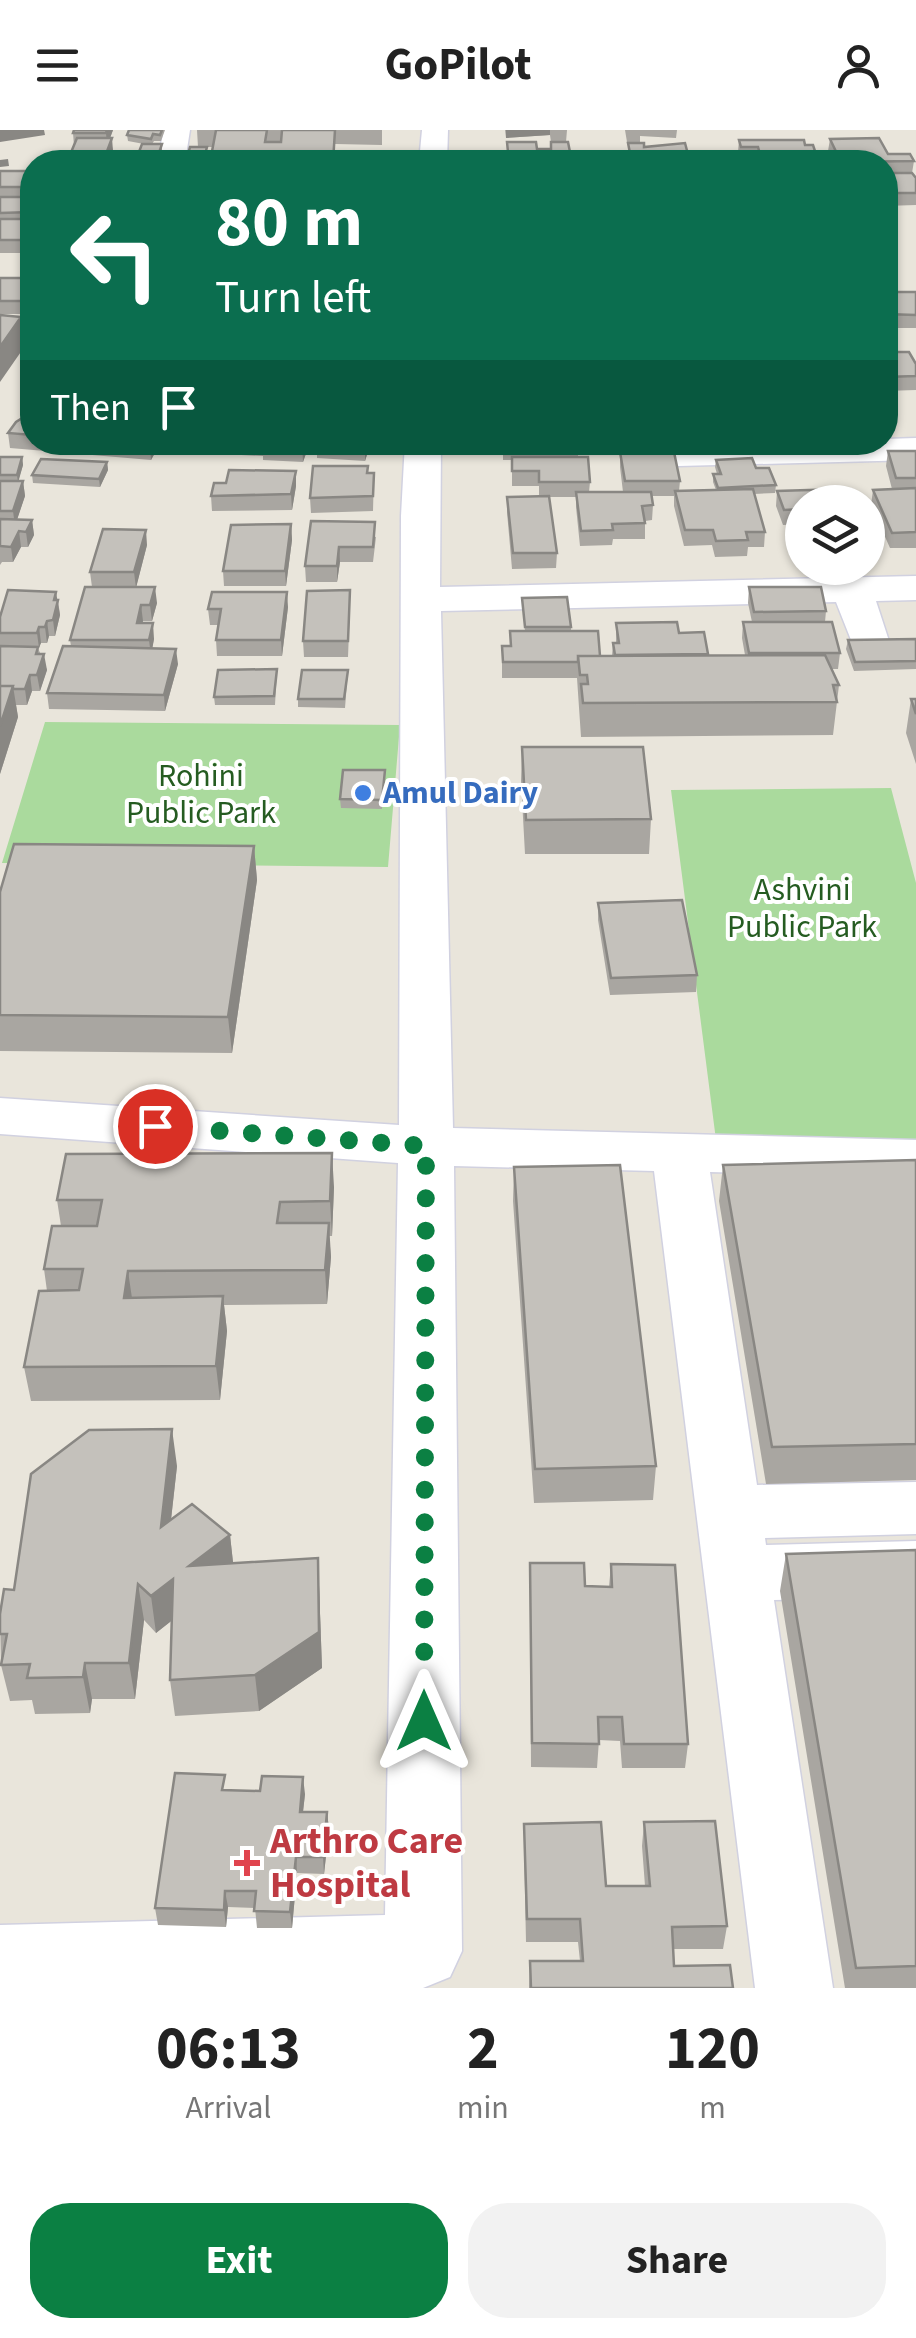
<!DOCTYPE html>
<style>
body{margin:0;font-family:"Source Sans 3",sans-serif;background:#f2f2f2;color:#222;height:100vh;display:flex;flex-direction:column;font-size:38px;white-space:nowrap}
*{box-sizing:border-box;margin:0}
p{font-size:32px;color:#767676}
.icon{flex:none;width:55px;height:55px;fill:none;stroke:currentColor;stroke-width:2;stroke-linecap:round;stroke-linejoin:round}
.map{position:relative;height:1858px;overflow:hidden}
.details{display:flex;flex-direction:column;background:#fff;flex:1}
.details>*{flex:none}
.top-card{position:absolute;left:20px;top:20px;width:878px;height:305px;border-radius:40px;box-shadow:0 2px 8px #0004;background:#0b6e4f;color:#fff;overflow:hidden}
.buttons{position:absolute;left:785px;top:355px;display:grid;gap:20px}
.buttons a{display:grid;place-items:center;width:100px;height:100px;border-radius:50%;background:#fff;box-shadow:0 2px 8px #0004;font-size:50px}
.pin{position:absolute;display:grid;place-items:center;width:85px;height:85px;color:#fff;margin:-42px;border:5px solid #fff;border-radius:50%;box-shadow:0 2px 10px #0007}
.me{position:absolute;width:110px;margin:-55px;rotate:0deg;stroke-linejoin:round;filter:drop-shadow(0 0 8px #0008)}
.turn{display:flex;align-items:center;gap:35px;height:210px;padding:0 30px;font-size:45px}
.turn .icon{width:130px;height:130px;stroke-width:2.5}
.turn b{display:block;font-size:70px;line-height:85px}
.then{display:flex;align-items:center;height:95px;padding:0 30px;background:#0003;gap:20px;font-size:38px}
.eta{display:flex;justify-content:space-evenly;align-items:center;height:170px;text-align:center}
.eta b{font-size:60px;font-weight:700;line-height:70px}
.primary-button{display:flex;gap:20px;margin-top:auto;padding:20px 30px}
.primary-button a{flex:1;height:115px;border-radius:40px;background:#0b8043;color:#fff;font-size:40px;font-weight:700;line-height:115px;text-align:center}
.primary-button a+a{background:#f2f2f2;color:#222}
header{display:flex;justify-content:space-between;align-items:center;height:130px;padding:0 30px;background:#fff;font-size:45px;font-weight:700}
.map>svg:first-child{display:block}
</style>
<header><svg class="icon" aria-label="menu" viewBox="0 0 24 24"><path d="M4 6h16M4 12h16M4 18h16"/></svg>GoPilot<svg class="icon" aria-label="person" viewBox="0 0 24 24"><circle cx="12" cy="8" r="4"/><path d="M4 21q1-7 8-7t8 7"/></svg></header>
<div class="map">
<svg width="916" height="1858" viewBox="0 0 916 1858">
<rect width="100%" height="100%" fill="#e9e5db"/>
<!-- green -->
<path fill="#aada9d" d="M45,592L400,595L388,737L2,733Z
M891,658L916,753V1015L716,1010L671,660Z"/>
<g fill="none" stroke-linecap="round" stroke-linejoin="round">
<!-- minor casing -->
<g stroke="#d1d1e0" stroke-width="3">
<path id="minor" d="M164,0H190L185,32H157Z
M422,0H448L447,32H419Z
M916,308V330L641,337L628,334L623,326L628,318L641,315L885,312V309Z
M405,312H441L440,457L916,446V470L876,471L889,511L883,520L869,523L855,520L836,472L441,481L453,998L916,1010V1048L710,1042L757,1355L916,1352V1404L765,1408L766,1415L916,1411V1467L774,1470L833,1858H755L654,1041L454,1036L462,1821L450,1847L423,1858H0V1795L385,1785L398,1033L0,1004V968L399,995L401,386Z"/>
</g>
<!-- minor -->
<use href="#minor" fill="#fff" fill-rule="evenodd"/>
</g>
<!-- wall -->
<path fill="#a9a6a1" d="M113,0L110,8L113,21L74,16L73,3Z
M129,0H165L161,11H154L152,14H162V21L159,32H123L139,22L144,14L128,11L127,5Z
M197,0H382V15L335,14V32H210L213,17H207L205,32H186L198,17Z
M505,0H567L566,12L570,22L591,32H508L507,12L537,19H551V12L550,5L506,8Z
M625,0H677L676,8L640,6V12H627Z
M830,9L914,31L912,43L916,48V75L885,76V32H834L828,21Z
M739,10L805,15L817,27L816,32H742V30H740L738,22Z
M0,41H32V123H0Z
M0,148H32L31,184H0Z
M885,162H916V198H885Z
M885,222L916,234V260L885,261Z
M32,282V312H161L151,330L10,318L8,303Z
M181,312H310L303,332L263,330V326L182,322Z
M371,312L365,331L317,328V320Z
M503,312H578V327L590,352L589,362H623L620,337V322L680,351L679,361L716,360L713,352V344H717L715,337L716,330L756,338L776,355L775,363L754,364L765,402L764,417H748L747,426L715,427L712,415L684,416L674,376V366H652L653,375L652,390L645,391V409H613L612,415L580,416L576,377V367H549L557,423L556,438L512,439L507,382V367L539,366V356H512V330H503Z
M888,321H916V418H890L871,375L873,360L892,359L886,336Z
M0,327H22L23,335L18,351H23L25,366L17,389L32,390L34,405L28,417H21L13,432H2L0,435Z
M107,332L108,340L100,357L33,353L32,345Z
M368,343H374L373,381L311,383L310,368Z
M226,353L296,356L292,380L212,381L211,366Z
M777,361L802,372V402L800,394L783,395L776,376Z
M311,391L376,407L373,432H340L337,452H306L305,436Z
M291,394L292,410L286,456H224L223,441Z
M147,415L136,457L157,473L152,491H143L142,493L154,509L152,518L178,534L165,581L49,579L47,563L71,516L70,510L92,457L90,442Z
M749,457L826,481L825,492L840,523L838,539H832L839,555L833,605L581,607L577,548H502V516H510L525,501L522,468L571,497V501L600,526H612L613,513H616V493L679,503L708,525H745L742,508L743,492H752L748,473Z
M58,470L60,485L55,506H49L47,513H41L38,518L47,540L40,561H32L27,575H16L18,587L0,644V487Z
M350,476L348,527H304L303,511Z
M288,477L282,526H217L216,510L219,495H210L208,479Z
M916,509V539L854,541L846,519L848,510Z
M277,539L275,575H215L214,567Z
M348,540L345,578L298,577V569Z
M911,569H916V634L906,603Z
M522,617L651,689L649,724H525L521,651Z
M385,640L382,679L341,678L340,669Z
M254,716L257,750L232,923L0,921V762Z
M598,773L697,845L696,862L610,865L598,790Z
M916,1030V1350L766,1354L719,1071L723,1035Z
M514,1037L656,1336L653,1370L534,1373L513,1071Z
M334,1057L332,1106H329L331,1127L327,1174L224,1175L227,1201L220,1270L31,1271L24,1237L47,1161L44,1139L61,1096L57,1070Z
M177,1336L171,1390L230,1405L233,1433L318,1428L322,1538L259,1581L175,1586L170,1550L172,1490L156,1503L144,1490L135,1569H92L90,1583L35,1584L32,1570L10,1571L1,1535L0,1484L14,1460Z
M916,1420V1858H845L780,1461L786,1424Z
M530,1433L585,1456L609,1457L611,1434L688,1614L685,1638H622L620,1611L599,1610L597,1638L531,1637Z
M227,1660L305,1664L303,1682H327L329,1699L324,1744L297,1743L292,1798H257L255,1778L228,1777L226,1797L158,1795L155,1778Z
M644,1692L727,1796L723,1819H673L674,1836L733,1858H529L530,1831H580L578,1812H526L524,1717V1694L606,1756H645L642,1716Z"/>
<!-- shaded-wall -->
<path fill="#898783" d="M0,0H44L45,5L0,12Z
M107,0H113L107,16L106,3Z
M335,0V32H333Z
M506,0H550V5L506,8Z
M112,8L113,21L109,32H103Z
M8,29L9,36L0,37V30Z
M32,162V180L31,184L29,171Z
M21,187L25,216L0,252V217Z
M151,312H161L151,330L150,315Z
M302,312H310L303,332Z
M369,312H371L365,331V323Z
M22,327L23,335L18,353L17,345Z
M107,332L108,340L100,357L99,349Z
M296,341V356L292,380L291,364Z
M23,351L25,366L15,396L13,381Z
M32,390L34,405L28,417L26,402Z
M291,394L292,410L286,456L285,441Z
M146,400L147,415L136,458L134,442Z
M19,401L21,417L13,432L11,417Z
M339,417L340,432L337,452V436Z
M155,457L157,473L152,491L150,475Z
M56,462L60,485L55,506L53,490L54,470Z
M287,462L288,477L282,526L281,510Z
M141,475L143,491L138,509L137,493Z
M47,491L49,506L47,513L45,497Z
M153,493L154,509L151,526L149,510Z
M39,497L41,513L39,518L37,503Z
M176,519L178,534L165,581L164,565Z
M44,524L47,540L40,561L37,545Z
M30,545L32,561L27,575L25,559Z
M13,556L18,587L0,644V596Z
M254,716L257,750L232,923L228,887Z
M332,1023L334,1057L332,1106L330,1071Z
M329,1093L331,1127L327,1174L325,1140Z
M128,1141L133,1175L124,1168Z
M223,1166L227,1201L220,1270L216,1236Z
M172,1299L177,1336L166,1434L161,1397Z
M230,1405L234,1441L189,1436Z
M318,1428L322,1538L259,1581L255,1545Z
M173,1449L179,1485L156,1503L151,1466Z
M138,1454L144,1490L135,1569L129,1533Z
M85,1533L92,1569L90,1583L83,1547Z
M303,1647L305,1664L301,1699L300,1682Z
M327,1682L329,1699L324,1744L323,1727Z
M296,1727L297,1743L292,1798L290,1782Z
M225,1761L228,1777L226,1797L224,1780Z"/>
<!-- building -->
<path fill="#c4c1bb" stroke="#898783" stroke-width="2.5" d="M74,0H107L106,3H73Z
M129,0H162L160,5L153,4L151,9L127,5Z
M216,0H267L265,12H281L282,0H335L333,32H277L278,29H263L262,32H210Z
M77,8H112L103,32H67Z
M879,8L888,24H910L914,31L841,32L830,9Z
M739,10H804L805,15H813L817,27H802L803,32H745L743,24H760L758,17H741Z
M507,12H536L537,19H551V12H568L570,22H589L591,32H509Z
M628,13H644V17L685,13L690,32H617L615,23H630Z
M142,14H162L156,32H123L127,22H139Z
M190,17H207L203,32H186Z
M0,41H32V57H0Z
M885,43H912L916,48V63H885Z
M0,67H32V82L0,83Z
M0,89H32V110H0Z
M0,148H32V162L29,171H0Z
M885,162H916V185L885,184Z
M0,185L21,187L0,217Z
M885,222H909L916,234V246L885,247Z
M32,282V305L8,303L16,292Z
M118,312H151L150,315Z
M319,312H369L365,323L317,320Z
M503,312H578V315H504Z
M888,321H916V348H896Z
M620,322H674L680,351H625Z
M0,327H22L17,345H0Z
M512,327H588L590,352H539V341H512Z
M752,328L756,338H769L776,355L718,358L713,344H721L716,330Z
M41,329L107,332L99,349L32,345Z
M313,336H368L367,343H374L373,366L310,368Z
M229,340L296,341L291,364L211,366L214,353H226Z
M0,351H23L13,381H0Z
M916,358V402L892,403L873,360Z
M753,359L765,402H746L748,410L716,411L713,400H685L675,361Z
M842,359L848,372H802V381V379L784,380L777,361Z
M576,362H651L653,375L642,376L645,393L612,394L613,400L581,401Z
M549,366L557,423H513L507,367Z
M0,389L32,390L26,402L19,401L11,417L0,416Z
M311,391L375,392L373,417H339L337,436H305Z
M291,394L285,441H223L231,395Z
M103,399L146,400L134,442H90Z
M85,457H155L150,475H141L137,493H153L149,510H70Z
M749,457H821L826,481L754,482Z
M8,460L56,462L54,470H58L53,490L47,491L45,497H39L37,503H0V487Z
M350,460L348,511H303L307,461Z
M212,462H287L281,510H216L221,479H208Z
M567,467L571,497H525L522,468Z
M677,492L679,503L704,502L708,524L615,525L613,513H619L616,493Z
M743,492H832L840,523H749Z
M510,501H598L600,526H578V532H503L502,516H511Z
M916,509V531L855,532L848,510Z
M0,516L38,517L36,524H44L37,545H30L25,559H13V556H0Z
M63,516L176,519L164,565L47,563Z
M825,525L839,555H833L837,572L583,573L581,554H588L587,545H580L578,526Z
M277,539L274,566L214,567L218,540Z
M302,540H348L344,569H298Z
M0,556H13L0,596Z
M911,569H916V584Z
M522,617H643L651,689L526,690Z
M343,640H385L382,670L340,669Z
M14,714L254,716L228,887L0,885V762Z
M682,770L697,845L611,848L598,773Z
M332,1023L330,1071L280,1072L277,1093H329L325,1140L128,1141L124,1168L223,1166L216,1236L24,1237L39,1161L79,1160L83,1139H44L52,1096H97L102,1070H57L66,1024Z
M916,1030V1314L772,1317L723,1035Z
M620,1035L656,1336L535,1339L514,1037Z
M172,1299L161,1397L192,1374L230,1405L189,1436L318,1428L319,1502L255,1545L170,1550L173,1449L151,1466L138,1454L129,1533H85L83,1547L27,1548L30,1534L1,1535L7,1504H0V1484L4,1459L14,1460L31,1344L89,1300Z
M916,1420V1836L856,1838L786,1424Z
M530,1433H584L585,1456L612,1457L611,1434L675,1435L688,1614H624L622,1587H598L599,1614L532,1613Z
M175,1643L225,1645L222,1660L260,1661L262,1646L303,1647L300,1682H327L323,1727H296L290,1782L254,1781L256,1761H225L224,1780L155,1778Z
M715,1691L727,1796L672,1797L674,1836L730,1835L733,1858H531L530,1831H583L580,1789H527L524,1694L601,1692L606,1756H650L644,1692Z"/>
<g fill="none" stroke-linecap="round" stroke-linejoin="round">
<!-- route -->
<path stroke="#0b8043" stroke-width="18" stroke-dasharray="0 32.4" d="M155,996L426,1016L424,1591"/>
</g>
<!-- markers -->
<circle fill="#3f7fe0" stroke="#fff" stroke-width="4" cx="363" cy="663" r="10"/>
<path fill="#e0444e" stroke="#fff" stroke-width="4" d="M242 1718h10v10h10v10h-10v10h-10v-10h-10v-10h10z"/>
<g text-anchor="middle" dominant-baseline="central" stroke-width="8" stroke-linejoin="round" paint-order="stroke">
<!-- park labels -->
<g font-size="32" fill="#255c21" stroke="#fff">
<text x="201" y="646">Rohini<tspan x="201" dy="37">Public Park</tspan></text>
<text x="802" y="760">Ashvini<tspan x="802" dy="37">Public Park</tspan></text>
</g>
<!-- shop labels -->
<g font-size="32" font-weight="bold" fill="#366cbe" stroke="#fff" text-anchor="start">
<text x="383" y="663">Amul Dairy</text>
</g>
<!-- near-health labels -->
<g font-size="38" font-weight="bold" fill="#be3a42" stroke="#fff" text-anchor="start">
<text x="270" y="1711">Arthro Care<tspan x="270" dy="44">Hospital</tspan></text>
</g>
</g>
</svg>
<div class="buttons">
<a><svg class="icon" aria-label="layers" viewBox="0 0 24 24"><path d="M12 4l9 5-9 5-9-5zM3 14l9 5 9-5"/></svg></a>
</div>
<div class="pin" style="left:155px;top:996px;background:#d93025"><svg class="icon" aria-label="arrive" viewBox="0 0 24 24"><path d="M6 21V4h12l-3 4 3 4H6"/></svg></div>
<svg class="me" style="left:424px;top:1591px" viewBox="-20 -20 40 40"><path d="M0-17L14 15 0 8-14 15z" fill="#0b8043" stroke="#fff" stroke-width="4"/></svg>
<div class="top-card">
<div class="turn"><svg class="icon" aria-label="left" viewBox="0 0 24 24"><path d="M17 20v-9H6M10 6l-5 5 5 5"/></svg><div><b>80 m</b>Turn left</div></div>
<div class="then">Then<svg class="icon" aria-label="arrive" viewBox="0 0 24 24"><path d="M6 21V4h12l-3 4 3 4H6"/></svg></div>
</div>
</div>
<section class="details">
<div class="eta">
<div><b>06:13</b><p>Arrival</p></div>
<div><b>2</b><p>min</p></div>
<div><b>120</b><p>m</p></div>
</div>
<div class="primary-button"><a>Exit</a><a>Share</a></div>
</section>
